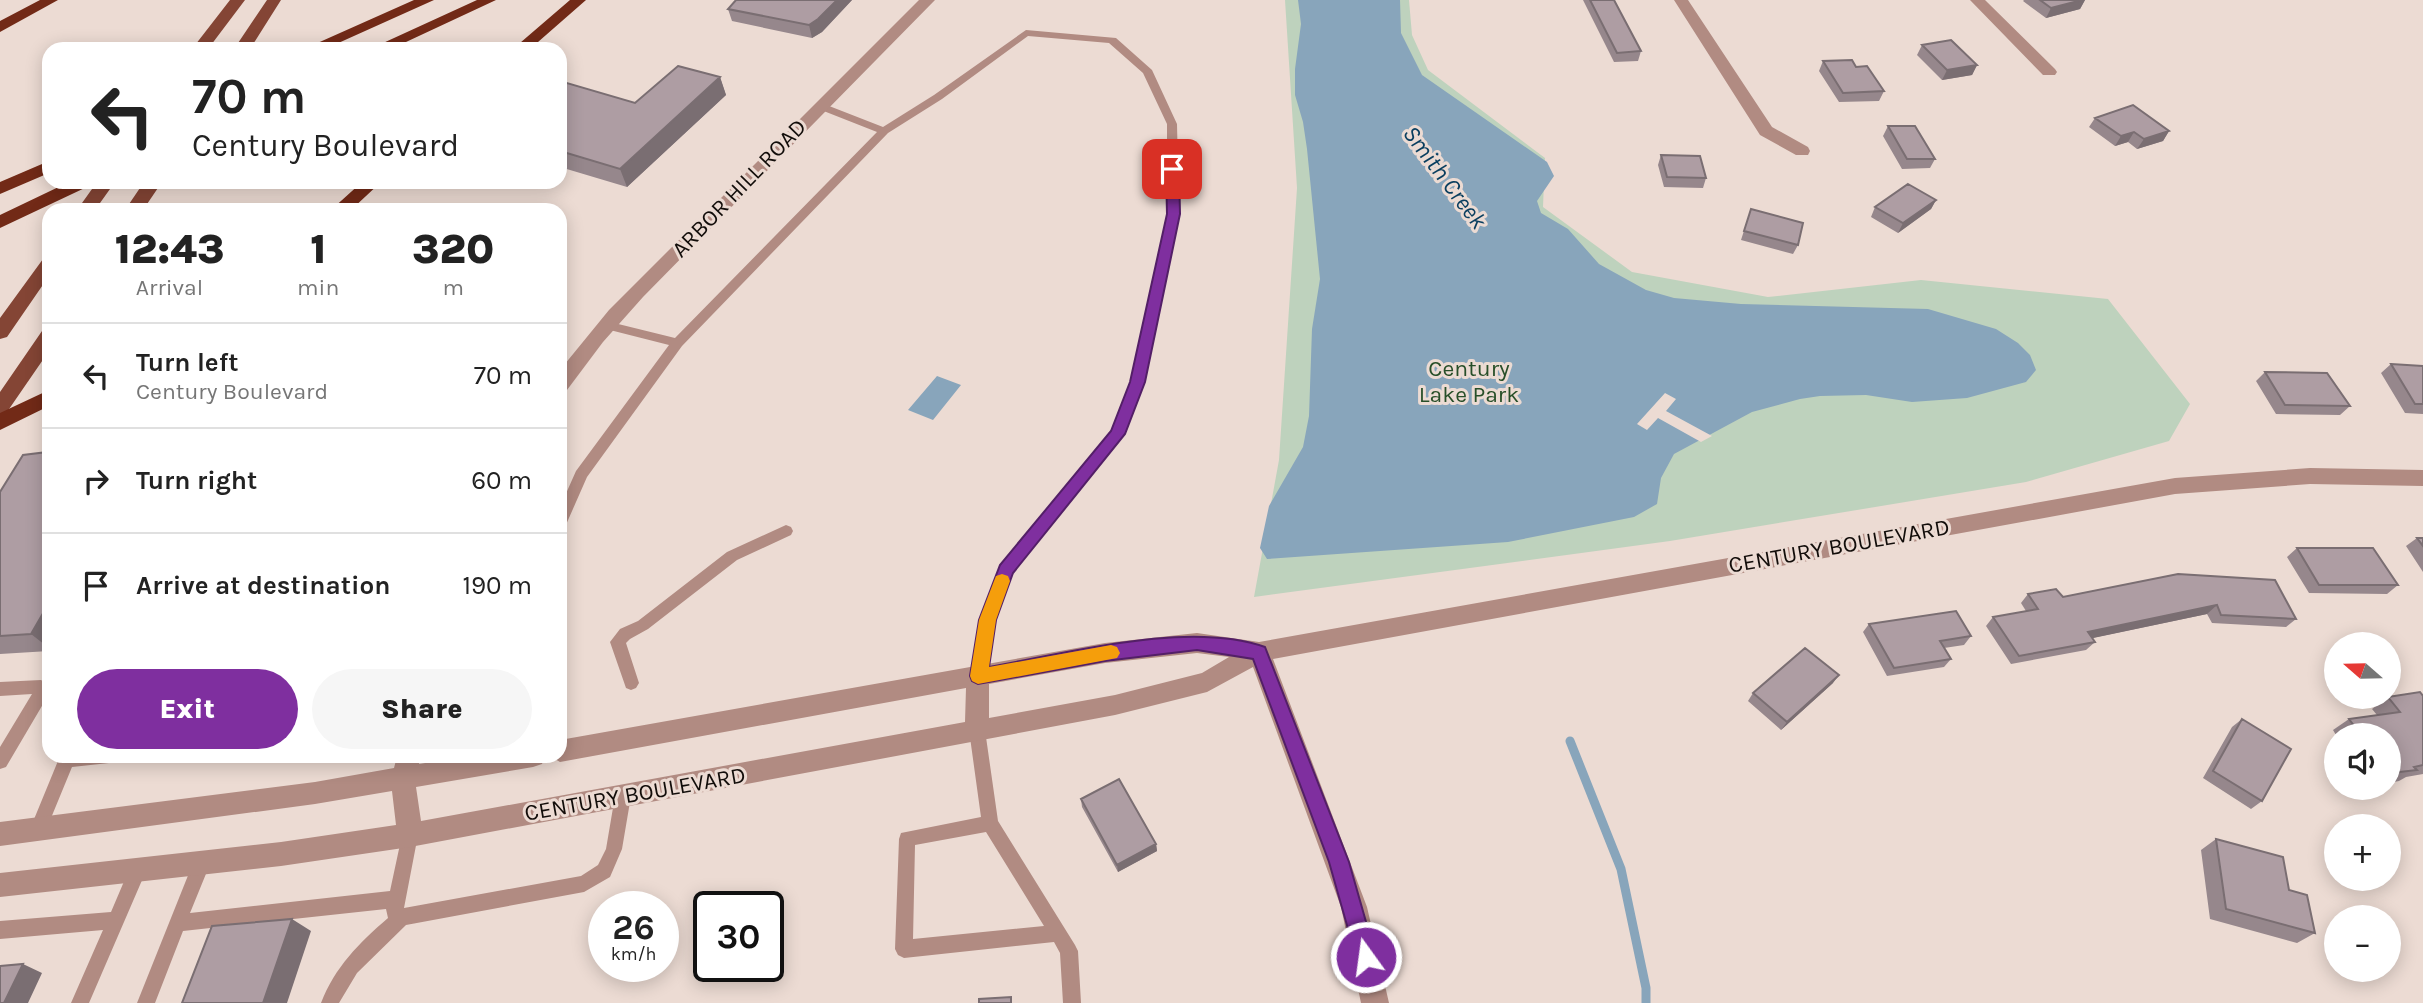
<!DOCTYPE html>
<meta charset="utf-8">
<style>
body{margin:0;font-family:Karla,sans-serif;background:#f6f6f6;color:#222;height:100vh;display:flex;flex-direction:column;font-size:26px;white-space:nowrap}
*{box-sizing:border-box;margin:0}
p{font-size:23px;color:#767676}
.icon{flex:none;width:38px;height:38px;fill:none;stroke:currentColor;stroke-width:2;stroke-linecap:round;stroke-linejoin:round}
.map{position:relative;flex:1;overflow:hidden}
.drawer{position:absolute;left:42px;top:203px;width:525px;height:560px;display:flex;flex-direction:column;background:#fff;border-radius:21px;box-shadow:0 4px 18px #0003}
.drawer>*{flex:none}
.hud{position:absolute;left:42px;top:42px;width:525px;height:147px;border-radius:21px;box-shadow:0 4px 18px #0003;background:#fff;color:#222;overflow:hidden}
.needle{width:46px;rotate:290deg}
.tools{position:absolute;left:2324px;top:632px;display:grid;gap:14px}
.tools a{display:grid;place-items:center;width:77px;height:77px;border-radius:50%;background:#fff;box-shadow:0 4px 18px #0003;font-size:35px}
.speed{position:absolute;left:588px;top:891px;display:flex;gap:14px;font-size:35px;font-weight:700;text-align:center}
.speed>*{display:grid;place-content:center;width:91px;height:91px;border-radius:50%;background:#fff;box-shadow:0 4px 18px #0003;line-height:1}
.speed small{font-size:18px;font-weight:400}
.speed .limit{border:4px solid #111;border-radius:10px;background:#fff;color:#111}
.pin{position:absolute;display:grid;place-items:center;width:60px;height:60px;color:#fff;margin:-30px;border-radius:14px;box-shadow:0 4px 10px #0006}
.me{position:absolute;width:77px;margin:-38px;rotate:346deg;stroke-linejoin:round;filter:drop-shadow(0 0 5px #0008)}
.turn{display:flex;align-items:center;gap:24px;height:147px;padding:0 35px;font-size:32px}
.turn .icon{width:91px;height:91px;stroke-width:2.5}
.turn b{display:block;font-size:49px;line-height:60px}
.eta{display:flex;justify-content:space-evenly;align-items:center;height:119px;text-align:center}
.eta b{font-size:42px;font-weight:800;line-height:49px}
.button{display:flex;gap:14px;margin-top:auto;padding:14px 35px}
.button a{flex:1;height:80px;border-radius:42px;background:#7f2f9f;color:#fff;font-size:28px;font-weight:800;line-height:80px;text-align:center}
.button a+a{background:#f6f6f6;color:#222}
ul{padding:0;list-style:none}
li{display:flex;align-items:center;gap:21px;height:105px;padding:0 35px;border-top:2px solid #e0e0e0}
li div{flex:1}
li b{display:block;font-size:26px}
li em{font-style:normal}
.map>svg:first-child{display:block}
</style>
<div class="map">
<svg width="2423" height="1003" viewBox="0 0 2423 1003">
<rect width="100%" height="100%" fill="#ecdbd3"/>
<!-- green -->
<path fill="#bed2bd" d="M1285,0H1409L1412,35L1428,70L1545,158L1543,207L1632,272L1768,297L1921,280L2108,299L2190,404L2169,441L2026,482L1670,541L1254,597L1279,460L1297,188Z"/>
<!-- water -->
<path fill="#88a5bb" d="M1298,0H1400L1401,33L1422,75L1547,162L1554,176L1537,201L1541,213L1568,229L1599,264L1646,290L1674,298L1741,304L1928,309L1996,329L2018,343L2030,355L2036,370L2026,382L1967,398L1912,402L1866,395L1820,396L1800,399L1752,412L1674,454L1661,478L1657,504L1634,517L1508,542L1267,559L1260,548L1269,506L1303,447L1309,416L1312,329L1320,279L1307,149L1303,122L1295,95V69L1301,24Z
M937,376L961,385L933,420L908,410Z"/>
<!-- pier -->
<path fill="#ecdbd3" d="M1665,393L1676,399L1666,411L1712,436L1701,442L1658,418L1647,430L1637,424Z"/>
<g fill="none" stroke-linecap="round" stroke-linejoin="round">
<!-- stream -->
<path stroke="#88a5bb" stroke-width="9" d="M1570,741L1621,869L1646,988V1003"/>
<!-- lane -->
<path fill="#b18b82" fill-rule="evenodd" d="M1026,30L1116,38L1152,70L1177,124L1179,214L1144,382L1125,434L1012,573L994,620L983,681L978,683L973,681L970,676L980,620L1001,566L1112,432L1130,382L1167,214V124L1143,73L1109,43L1028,36L942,99L888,133L682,346L587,477L565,527L560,529V507L576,471L669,345L602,328L600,325L602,322L606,321L675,338L877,132L816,108V104H824L883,127L934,95Z
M786,525L791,527L793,531L791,535L737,560L648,629L630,639L626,643L639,683L636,688L631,690L626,688L610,642L620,629L638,621L727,552Z
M41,680L49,685V694L6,767L0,769V747L32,694L0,696V682Z
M977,723L983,725L985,730L998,821L1075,945L1078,951L1081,1003H1063L1060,953L1054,942L904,958L898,955L895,949L899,839L901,833L981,817L969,730L971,725ZM986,832L1044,926L913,939L915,845Z
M60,756H117L115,761L109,763L72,767L44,835L38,837L32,835L30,829Z
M623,788L629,791L631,796L622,849L610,877L584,892L406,925L357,973L339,1003H321C335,967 359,943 388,918L386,909L183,931L155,1003H137L195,858L201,856L207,858L210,864L190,913L390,891L402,835L404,829L410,827L416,829L418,835L404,908L581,876L598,865L606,849L615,796L617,791Z
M137,863L143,865L146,871L89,1003H71L103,930L0,939V921L111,912L131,865Z"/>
<!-- street -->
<path fill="#b18b82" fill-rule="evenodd" d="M919,0H935L643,297L603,342L567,390L560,392V370L609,310Z
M1674,0H1688L1772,127L1808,147L1810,151L1808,155H1796L1760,135Z
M1970,0H1985L2055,69L2057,72L2055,75H2043Z
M2310,468L2423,470V486L2310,484L2175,494L1273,659L1367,907L1389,1003H1361L1341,907L1253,667L1207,692L1115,715L410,847L281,866L0,897V873L281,842L396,825L392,791L315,804L0,846V822L315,782L394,768L397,756H421L419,764L468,756H545L542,764L533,767L416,787L421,821L965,722L966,688L560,762L550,756H560V740L1105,643L1197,633L1259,642L2175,478ZM1197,653L1229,657L1202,673L1115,695L989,718V684L1105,663Z"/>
<!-- primary -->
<path fill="#844535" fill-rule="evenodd" d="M230,0H245L208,49H192Z
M267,0H281L250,49H234Z
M97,182H115L95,210H77Z
M144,182H162L143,210H125Z
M49,257V276L7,337L0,339V318L43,259Z
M49,329V351L7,412L0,414V392L42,331Z"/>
<!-- highway -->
<path fill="#722a17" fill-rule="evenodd" d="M40,0H58L0,32V21Z
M414,0H434L325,49H304Z
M477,0H496L391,49H370Z
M570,0H586L530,49H513Z
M49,161V173L0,194V182Z
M69,182H92L89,186L0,228V215Z
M362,182H381L351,210H331Z
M49,390V406L0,430V413Z"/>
</g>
<!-- wall -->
<path fill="#96878c" d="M736,0H852L822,32L812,38L732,21L728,9Z
M1583,0H1614L1641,51L1638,61L1614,62Z
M2024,0H2085L2080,9L2046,18L2023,1Z
M1922,45L1977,65L1972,75L1942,80L1917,55Z
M1823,61L1856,67L1884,91L1879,101L1839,102L1819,71Z
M720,77L726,95L627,187L560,167V89L635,103Z
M2095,118L2169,131L2163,141L2137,149L2128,142L2115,146L2089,127Z
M1888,126L1935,159L1930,168L1902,169L1883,136Z
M1661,155L1706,178L1703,188L1664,187L1658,165Z
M1936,200L1931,209L1898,233L1871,217L1875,207Z
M1751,209L1798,245L1793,254L1741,240Z
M2391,364L2423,366V414L2405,413L2381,373Z
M2265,372L2350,406L2340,415L2276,414L2256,381Z
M49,448V651L0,654V492L47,452Z
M2417,538H2423V572L2406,546Z
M2297,548L2398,585L2387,594L2309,593L2287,557Z
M2178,574L2296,619L2286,627L2212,623L2207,614L2092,638L2095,642L2086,650L2011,664L1986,626L1993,617L2026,611L2021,603L2028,594L2063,597Z
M1869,624L1971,636L1964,645L1944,648L1951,659L1944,667L1887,676L1863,632Z
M1833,683L1781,730L1748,701L1753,693Z
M2423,696V774L2406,777L2399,781L2389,783V735H2336L2333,730L2349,719L2377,715L2372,709L2388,697Z
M2242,719L2262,801L2251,809L2203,778L2232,727Z
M1081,799L1156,844L1157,851L1118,872L1082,807Z
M2216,839L2289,890L2315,933L2297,943L2210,919L2201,850Z"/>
<!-- shaded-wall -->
<path fill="#7a6e72" d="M837,0H852L822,32L812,38L809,25Z
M2082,0H2085L2080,9L2046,18L2051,8Z
M1977,65L1972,75L1942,80L1947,70Z
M720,77L726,95L627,187L620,169Z
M2169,131L2163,141L2137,149L2144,139Z
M2134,132L2128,142L2115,146L2121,136Z
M1936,200L1931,209L1898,233L1903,223Z
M49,603V648L31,634Z
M2217,605L2207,614L2079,641L2088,632Z
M1839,675L1833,683L1781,730L1787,722Z
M1156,844L1157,851L1118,872L1117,865Z
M292,919L311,931L287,1003H263Z
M23,964L42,973L28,1003H4Z"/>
<!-- building -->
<path fill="#ae9da3" stroke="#7a6e72" stroke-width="2" d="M736,0H837L818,19L809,25L728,9Z
M1590,0H1614L1641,51L1617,53Z
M2040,0H2082L2051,8Z
M1951,40L1977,65L1947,70L1922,45Z
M1852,60L1856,67L1867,66L1884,91L1843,93L1823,61Z
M678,66L720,77L620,169L560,151V89L567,83L635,103Z
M2133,105L2169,131L2144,139L2134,132L2121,136L2095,118Z
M1888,126H1915L1935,159H1907Z
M1661,155L1700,156L1706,178L1667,177Z
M1908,184L1936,200L1903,223L1875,207Z
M1751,209L1803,223L1798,245L1744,231Z
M2391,364L2423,366V404H2415Z
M2265,372L2327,373L2350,406L2285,405Z
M49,448V603L31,634L0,636V492L23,455L47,452Z
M2417,538H2423V546Z
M2297,548H2373L2398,585H2319Z
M2178,574L2275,580L2296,619L2221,615L2217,605L2088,632L2095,642L2019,656L1993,617L2038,609L2028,594L2056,589L2063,597Z
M1956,611L1971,636L1940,641L1951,659L1894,668L1869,624Z
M1805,648L1839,675L1787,722L1753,693Z
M2420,692L2423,696V765L2414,767L2417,770L2391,773L2389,771V735H2361L2349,719L2400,712L2388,697Z
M2242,719L2291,749L2262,801L2213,771Z
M1119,779L1156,844L1117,865L1081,799Z
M2216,839L2283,857L2289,890L2307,895L2315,933L2226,909Z
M292,919L263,1003H182L212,926Z
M23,964L4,1003H0V966Z
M1011,997V1003H979V999Z"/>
<!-- route -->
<path fill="#7f2f9f" stroke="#531f67" stroke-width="2" d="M1172,165L1179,169L1180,214L1145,382L1125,434L1013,573L996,620L989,667C1068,653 1189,620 1265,647L1349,862L1376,957L1373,964L1366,967L1359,964L1356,957L1329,862L1253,659L1197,650L1105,661L978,684L972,681L970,676L979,620L1000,565L1111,431L1130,382L1167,214L1166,169Z"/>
<!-- slow -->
<path fill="#f59e0b" d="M1002,574L1008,576L1010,581L996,620L989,667L1111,645L1117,647L1120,653L1117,658L978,684L972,681L970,676L979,620L994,581L996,576Z"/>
<g text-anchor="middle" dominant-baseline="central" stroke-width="6" stroke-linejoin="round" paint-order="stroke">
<!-- street labels -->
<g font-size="23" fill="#120d0a" stroke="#ecdbd3">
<text transform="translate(739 188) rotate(-46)">ARBOR HILL ROAD</text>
<text transform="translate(1839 546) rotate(-10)">CENTURY BOULEVARD</text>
<text transform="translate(635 794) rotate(-10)">CENTURY BOULEVARD</text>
</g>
<!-- park labels -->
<g font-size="23" fill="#284f29" stroke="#ecdbd3">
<text x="1469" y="368">Century<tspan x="1469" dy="26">Lake Park</tspan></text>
</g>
<!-- water labels -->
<g font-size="24" font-style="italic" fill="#093e5f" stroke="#ecdbd3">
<text transform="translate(1445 177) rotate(53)">Smith Creek</text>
</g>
</g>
</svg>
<div class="tools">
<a><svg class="needle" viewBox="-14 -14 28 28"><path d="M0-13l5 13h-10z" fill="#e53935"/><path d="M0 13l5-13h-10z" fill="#767676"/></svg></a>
<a><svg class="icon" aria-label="sound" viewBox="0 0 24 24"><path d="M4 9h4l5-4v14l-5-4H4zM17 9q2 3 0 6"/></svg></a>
<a>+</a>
<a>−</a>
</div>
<div class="speed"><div>26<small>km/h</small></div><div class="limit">30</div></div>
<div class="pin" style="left:1172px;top:169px;background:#d93025"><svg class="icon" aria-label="arrive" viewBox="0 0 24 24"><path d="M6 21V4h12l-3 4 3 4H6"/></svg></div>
<svg class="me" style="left:1366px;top:957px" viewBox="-20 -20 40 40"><circle r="17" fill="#7f2f9f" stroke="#fff" stroke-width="3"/><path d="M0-11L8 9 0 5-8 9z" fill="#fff"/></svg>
<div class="hud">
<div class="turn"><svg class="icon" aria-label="left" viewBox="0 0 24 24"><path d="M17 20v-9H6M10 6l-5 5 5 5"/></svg><div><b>70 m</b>Century Boulevard</div></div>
</div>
<section class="drawer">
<div class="eta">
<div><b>12:43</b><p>Arrival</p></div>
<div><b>1</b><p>min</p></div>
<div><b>320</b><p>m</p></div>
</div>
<ul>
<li><svg class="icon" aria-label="left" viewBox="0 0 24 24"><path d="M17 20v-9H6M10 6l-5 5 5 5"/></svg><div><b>Turn left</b><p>Century Boulevard</p></div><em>70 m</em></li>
<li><svg class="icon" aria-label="right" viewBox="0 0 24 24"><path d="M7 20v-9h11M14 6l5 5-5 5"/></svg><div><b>Turn right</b></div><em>60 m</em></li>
<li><svg class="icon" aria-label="arrive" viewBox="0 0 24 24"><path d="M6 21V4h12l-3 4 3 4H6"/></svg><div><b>Arrive at destination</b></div><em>190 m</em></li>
</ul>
<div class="button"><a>Exit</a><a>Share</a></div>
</section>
</div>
